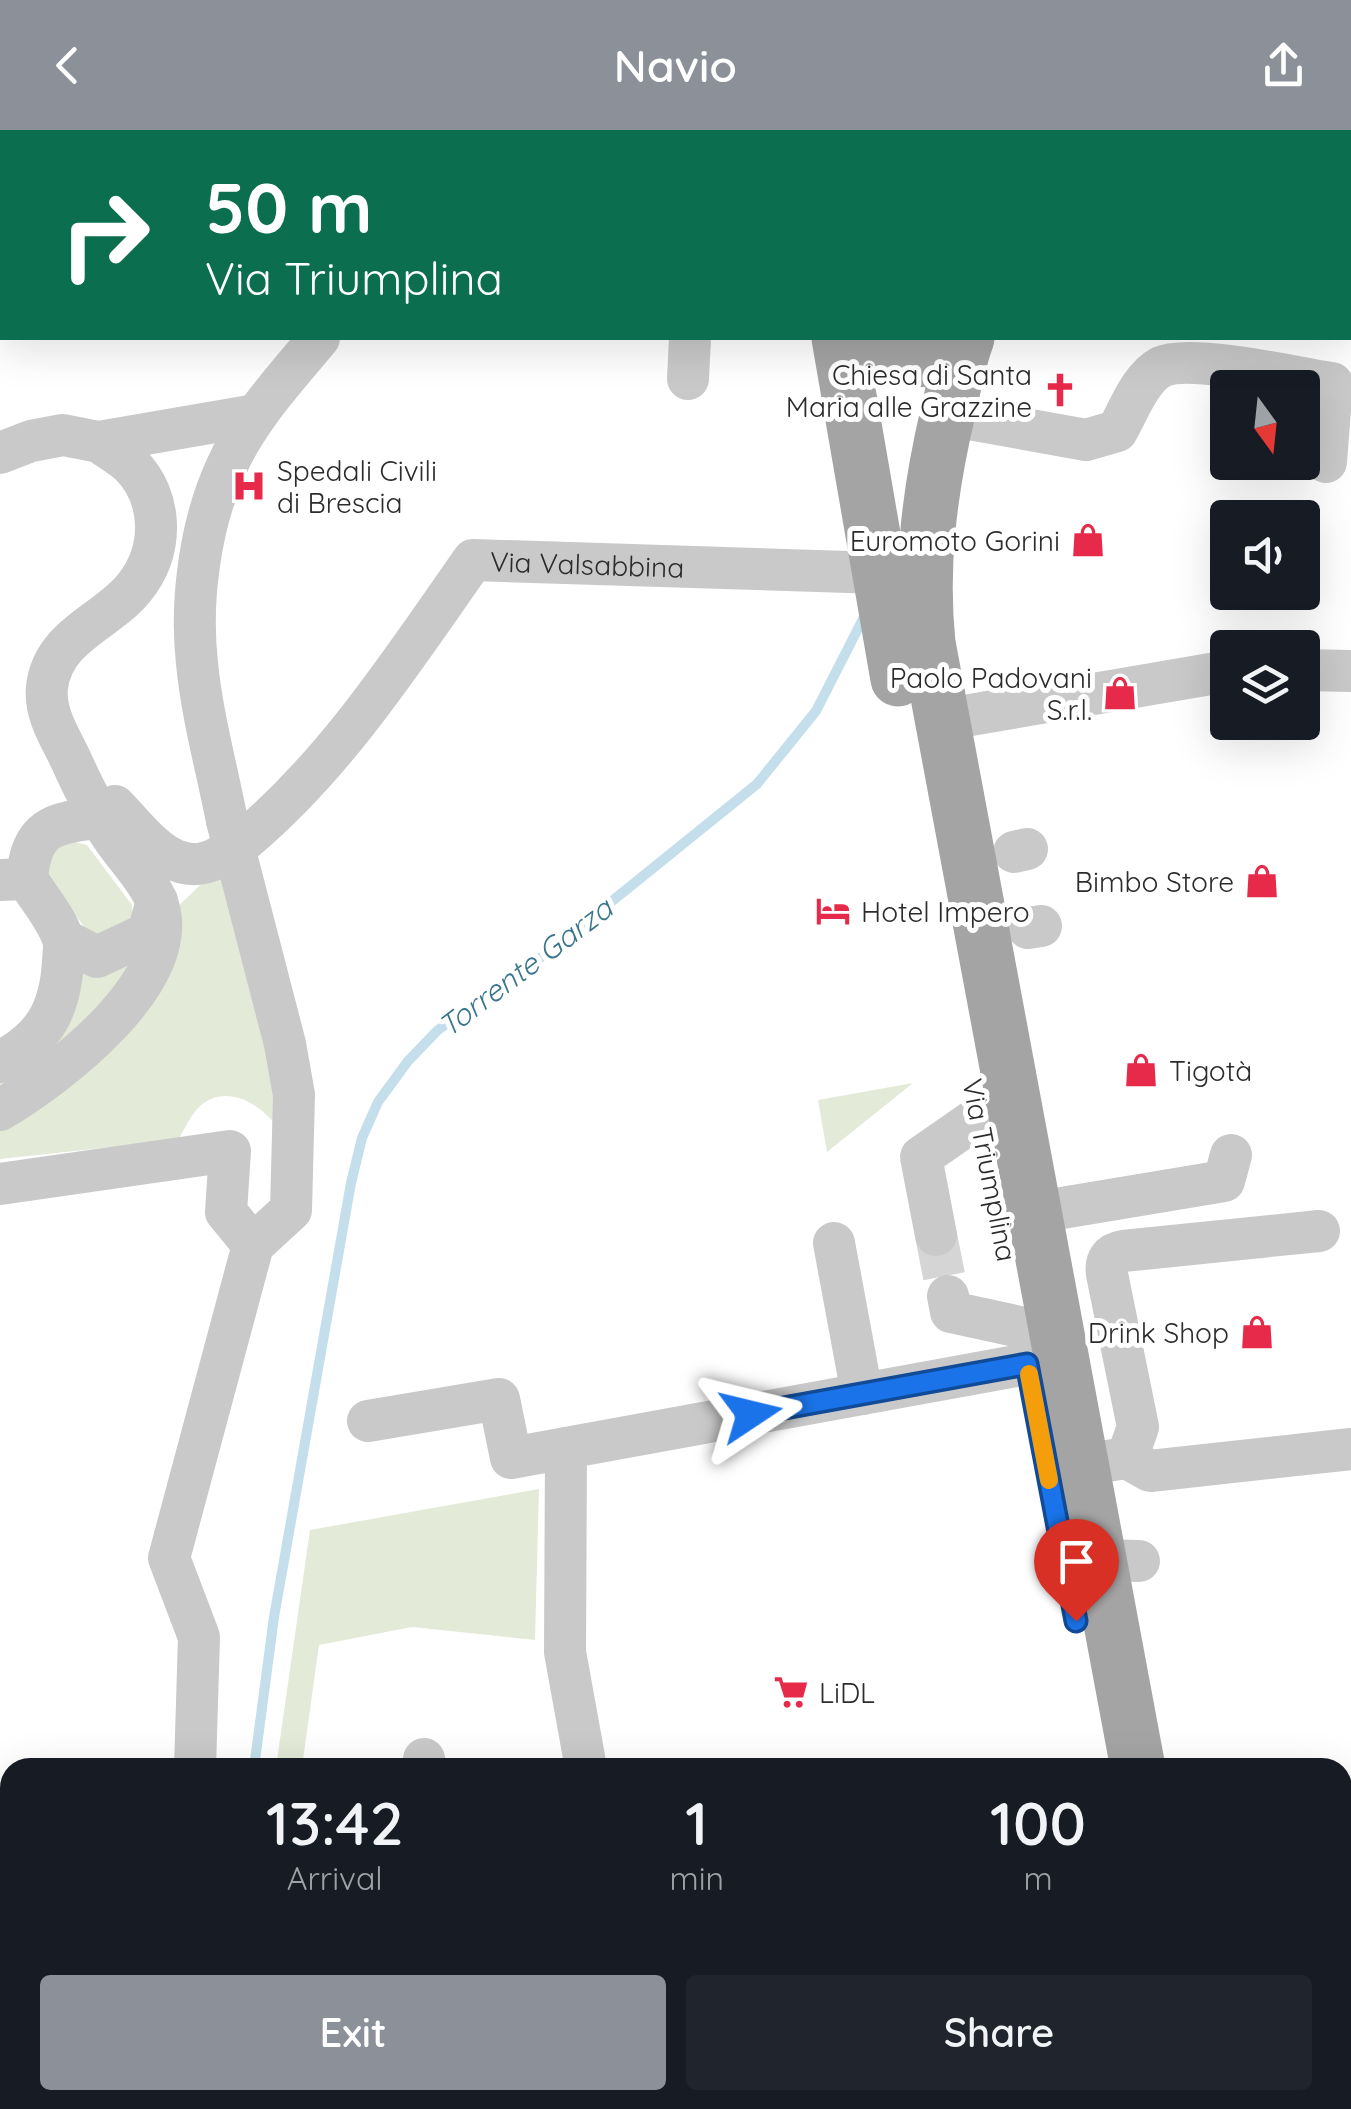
<!DOCTYPE html>
<meta charset="utf-8">
<style>
body{margin:0;font-family:Quicksand,sans-serif;background:#20242c;color:#f1f3f6;height:100vh;display:flex;flex-direction:column;font-size:38px;white-space:nowrap}
*{box-sizing:border-box;margin:0}
p{font-size:32px;color:#9ea1a6}
.icon{flex:none;width:55px;height:55px;fill:none;stroke:currentColor;stroke-width:2;stroke-linecap:round;stroke-linejoin:round}
.map{position:relative;flex:1;overflow:hidden}
.details{position:absolute;left:0px;top:1628px;width:1352px;height:352px;display:flex;flex-direction:column;background:#171b24;border-radius:30px 30px 0 0;box-shadow:0 10px 40px #0002}
.details>*{flex:none}
.banner{position:absolute;left:0px;top:0px;width:1352px;height:210px;box-shadow:0 10px 40px #0002;background:#0b6e4f;color:#fff;overflow:hidden}
.needle{width:65px;rotate:165deg}
.buttons{position:absolute;left:1210px;top:240px;display:grid;gap:20px}
.buttons a{display:grid;place-items:center;width:110px;height:110px;border-radius:10px;background:#171b24;box-shadow:0 10px 40px #0002;font-size:50px}
.pin{position:absolute;display:grid;place-items:center;width:85px;height:85px;color:#fff;margin:-102px -42px;border-radius:50% 50% 50% 0;rotate:-45deg;box-shadow:0 0 10px #0007}
.pin .icon{rotate:45deg}
.me{position:absolute;width:110px;margin:-55px;rotate:80deg;stroke-linejoin:round;filter:drop-shadow(0 0 8px #0008)}
.turn{display:flex;align-items:center;gap:35px;height:210px;padding:0 40px;font-size:45px}
.turn .icon{width:130px;height:130px;stroke-width:2.5}
.turn b{display:block;font-size:70px;line-height:85px}
.eta{display:flex;justify-content:space-evenly;align-items:center;height:170px;text-align:center}
.eta b{font-size:60px;font-weight:600;line-height:70px}
.cta{display:flex;gap:20px;margin-top:auto;padding:20px 40px}
.cta a{flex:1;height:115px;border-radius:10px;background:#8c9099;color:#fff;font-size:40px;font-weight:600;line-height:115px;text-align:center}
.cta a+a{background:#20242c;color:#f1f3f6}
header{display:flex;justify-content:space-between;align-items:center;height:130px;padding:0 40px;background:#8c9099;color:#fff;font-size:45px;font-weight:600}
.map>svg:first-child{display:block}
</style>
<header><svg class="icon" aria-label="back" viewBox="0 0 24 24"><path d="M15 5l-7 7 7 7"/></svg>Navio<svg class="icon" aria-label="share" viewBox="0 0 24 24"><path d="M12 15V3M7 8l5-5 5 5M5 13v7h14v-7"/></svg></header>
<div class="map">
<svg width="1351" height="1979" viewBox="0 0 1351 1979">
<rect width="100%" height="100%" fill="#fff"/>
<!-- green -->
<path fill="#e4ead8" d="M71,711L87,715L132,775L133,792L92,807L46,747L50,723Z
M221,735L281,972L275,994C257,972 226,954 200,976C191,984 185,999 178,1010L0,1029V990L46,964L171,783Z
M74,828L127,834L124,861L0,966V942Z
M913,953L827,1022L818,970Z
M539,1359L535,1510L412,1497L319,1515L302,1637H276L310,1400Z
M484,1970H620L622,1979H435Z"/>
<g fill="none" stroke-linecap="round" stroke-linejoin="round">
<!-- stream -->
<path stroke="#c4dfeb" stroke-width="10" d="M967,2L968,0
M254,1638L274,1487L351,1053L362,1008L378,972L408,931L438,900L554,818L757,654L816,581L866,483
M317,1970L320,1979"/>
<!-- minor-tunnel -->
<path stroke="#d5d5d5" stroke-width="42" stroke-dasharray="42 21" stroke-linecap="butt" d="M1274,2V0
M936,1105L948,1166"/>
<!-- minor -->
<g stroke="#c9c9c9" stroke-width="42">
<path d="M424,0V2"/>
<path d="M1228,2L1230,0"/>
<path d="M688,249L690,208"/>
<path d="M947,285L1086,310L1117,301C1128,282 1140,248 1161,237C1190,223 1296,248 1332,253L1326,332"/>
<path d="M0,323L31,311L63,305L99,312L256,285"/>
<path d="M1302,540L1351,541"/>
<path d="M941,590L1228,541"/>
<path d="M115,676C143,705 174,752 219,727"/>
<path d="M227,691C217,639 202,586 197,533C190,471 200,395 226,338C247,289 286,248 319,208"/>
<path id="s1" d="M246,709C338,631 404,528 473,430L880,443"/>
<path d="M1014,722L1027,719"/>
<path d="M27,749C31,698 52,692 100,688"/>
<path d="M0,750L27,749C38,767 57,789 63,809C65,816 63,826 63,832C60,881 44,909 0,932"/>
<path d="M1028,798L1041,796"/>
<path d="M64,810L97,827L148,803L157,771"/>
<path d="M0,980C56,947 189,847 156,770C147,748 126,727 113,708C95,682 83,657 70,628C60,607 44,583 47,557C53,505 107,492 134,458C164,421 164,368 130,334C121,326 109,319 99,312"/>
<path d="M0,1054L230,1021L226,1082L253,1115"/>
<path d="M1032,1083L1224,1051L1231,1025"/>
<path d="M936,1105L921,1027L980,986"/>
<path d="M834,1113L862,1264"/>
<path d="M948,1166L951,1182L1020,1197"/>
<path d="M368,1291L499,1269L511,1328L1027,1234"/>
<path d="M566,1318L565,1522L586,1638"/>
<path d="M1127,1328L1138,1297L1107,1144C1105,1131 1110,1123 1123,1121L1319,1101"/>
<path d="M1100,1332L1127,1328L1150,1341L1351,1319"/>
<path d="M1098,1430L1139,1431"/>
<path d="M424,1629L426,1638"/>
<path d="M195,1638L199,1507L169,1428L253,1115L291,1080L294,965L285,914L237,729"/>
<path d="M655,1970H662"/>
</g>
<!-- major -->
<path stroke="#a4a4a4" stroke-width="55" d="M799,0V2
M1064,2L1066,0
M839,208L898,549
M877,208C909,239 921,230 961,222
M967,208C958,232 954,257 948,282C930,359 920,434 928,513L1138,1638
M1202,1970L1204,1979"/>
<!-- minor-bridge -->
<path stroke="#c9c9c9" stroke-width="42" d="M227,691L237,729"/>
</g>
<g fill="none" stroke-linecap="round" stroke-linejoin="round">
<!-- route casing -->
<g stroke="#114b97" stroke-width="25">
<path id="route" d="M751,1284L1027,1234L1076,1491"/>
</g>
<!-- route -->
<use href="#route" stroke="#1a73e8" stroke-width="18"/>
<!-- slow -->
<path stroke="#f59e0b" stroke-width="18" d="M1029,1244L1049,1350"/>
</g>
<!-- icons -->
<defs>
<g id="church-bare" transform="scale(2.7)"><path d="M-1.2-6h2.4v3.5h3.3v2.4h-3.3V6h-2.4V-.1h-3.3v-2.4h3.3Z" fill="#e72a4a" stroke="#fff" stroke-width="2.5" paint-order="stroke"/></g>
<g id="hospital-bare" transform="scale(2.7)"><path d="M-5-5h3v3.5h4V-5h3V5h-3V1.5h-4V5h-3Z" fill="#e72a4a" stroke="#fff" stroke-width="2.5" paint-order="stroke"/></g>
<g id="shop-bare" transform="scale(2.7)"><path d="M-5-2.5h2.3a2.7 3.5 0 0 1 5.4 0H5L5.5 6h-11ZM-1.5-2.5h3a1.5 2.3 0 0 0-3 0Z" fill="#e72a4a" stroke="#fff" stroke-width="2.5" paint-order="stroke"/></g>
<g id="hotel-bare" transform="scale(2.7)"><path d="M-6-4.5h1.5V1H6V5H4.5V3h-9V5H-6ZM-4 0a1.8 1.8 0 1 1 3.6 0ZM.5 0V-2.5h3Q6-2.5 6 0Z" fill="#e72a4a" stroke="#fff" stroke-width="2.5" paint-order="stroke"/></g>
<g id="supermarket-bare" transform="scale(2.7)"><path d="M-6-5.5h2.5l.6 2H6L4.5 2H-2.5L-4.4-4H-6ZM-1.5 3.2a1.3 1.3 0 1 0 .1 0ZM3 3.2a1.3 1.3 0 1 0 .1 0Z" fill="#e72a4a" stroke="#fff" stroke-width="2.5" paint-order="stroke"/></g>
</defs>
<g fill-rule="evenodd">
<use href="#church-bare" x="1060" y="260"/>
<use href="#hospital-bare" x="249" y="356"/>
<use href="#shop-bare" x="1088" y="410"/>
<use href="#shop-bare" x="1120" y="563"/>
<use href="#shop-bare" x="1262" y="751"/>
<use href="#hotel-bare" x="833" y="781"/>
<use href="#shop-bare" x="1141" y="940"/>
<use href="#shop-bare" x="1257" y="1202"/>
<use href="#supermarket-bare" x="791" y="1562"/>
</g>
<g text-anchor="middle" dominant-baseline="central" stroke-width="10" stroke-linejoin="round" paint-order="stroke">
<!-- poi labels -->
<g font-size="28" fill="#2c2c2c" stroke="#fff" text-anchor="end">
<text x="1032" y="244">Chiesa di Santa<tspan x="1032" dy="32">Maria alle Grazzine</tspan></text>
<text x="277" y="340" text-anchor="start">Spedali Civili<tspan x="277" dy="32">di Brescia</tspan></text>
<text x="1060" y="410">Euromoto Gorini</text>
<text x="1092" y="547">Paolo Padovani<tspan x="1092" dy="32">S.r.l.</tspan></text>
<text x="1234" y="751">Bimbo Store</text>
<text x="861" y="781" text-anchor="start">Hotel Impero</text>
<text x="1169" y="940" text-anchor="start">Tigotà</text>
<text x="1229" y="1202">Drink Shop</text>
<text x="819" y="1562" text-anchor="start">LiDL</text>
</g>
<!-- street labels -->
<g font-size="28" fill="#2c2c2c" stroke="#fff">
<text stroke="none"><textPath href="#s1" startOffset="475">Via Valsabbina</textPath></text>
<text transform="translate(990 1040) rotate(79)">Via Triumplina</text>
</g>
<!-- water labels -->
<g font-size="30" font-style="italic" fill="#3a758e" stroke="#fff">
<text transform="translate(525 837) rotate(-37)">Torrente Garza</text>
</g>
</g>
</svg>
<div class="buttons">
<a><svg class="needle" viewBox="-14 -14 28 28"><path d="M0-13l5 13h-10z" fill="#e53935"/><path d="M0 13l5-13h-10z" fill="#9ea1a6"/></svg></a>
<a><svg class="icon" aria-label="sound" viewBox="0 0 24 24"><path d="M4 9h4l5-4v14l-5-4H4zM17 9q2 3 0 6"/></svg></a>
<a><svg class="icon" aria-label="layers" viewBox="0 0 24 24"><path d="M12 4l9 5-9 5-9-5zM3 14l9 5 9-5"/></svg></a>
</div>
<div class="pin" style="left:1076px;top:1491px;background:#d93025"><svg class="icon" aria-label="arrive" viewBox="0 0 24 24"><path d="M6 21V4h12l-3 4 3 4H6"/></svg></div>
<svg class="me" style="left:751px;top:1284px" viewBox="-20 -20 40 40"><path d="M0-17L14 15 0 8-14 15z" fill="#1a73e8" stroke="#fff" stroke-width="4"/></svg>
<div class="banner">
<div class="turn"><svg class="icon" aria-label="right" viewBox="0 0 24 24"><path d="M7 20v-9h11M14 6l5 5-5 5"/></svg><div><b>50 m</b>Via Triumplina</div></div>
</div>
<section class="details">
<div class="eta">
<div><b>13:42</b><p>Arrival</p></div>
<div><b>1</b><p>min</p></div>
<div><b>100</b><p>m</p></div>
</div>
<div class="cta"><a>Exit</a><a>Share</a></div>
</section>
</div>
